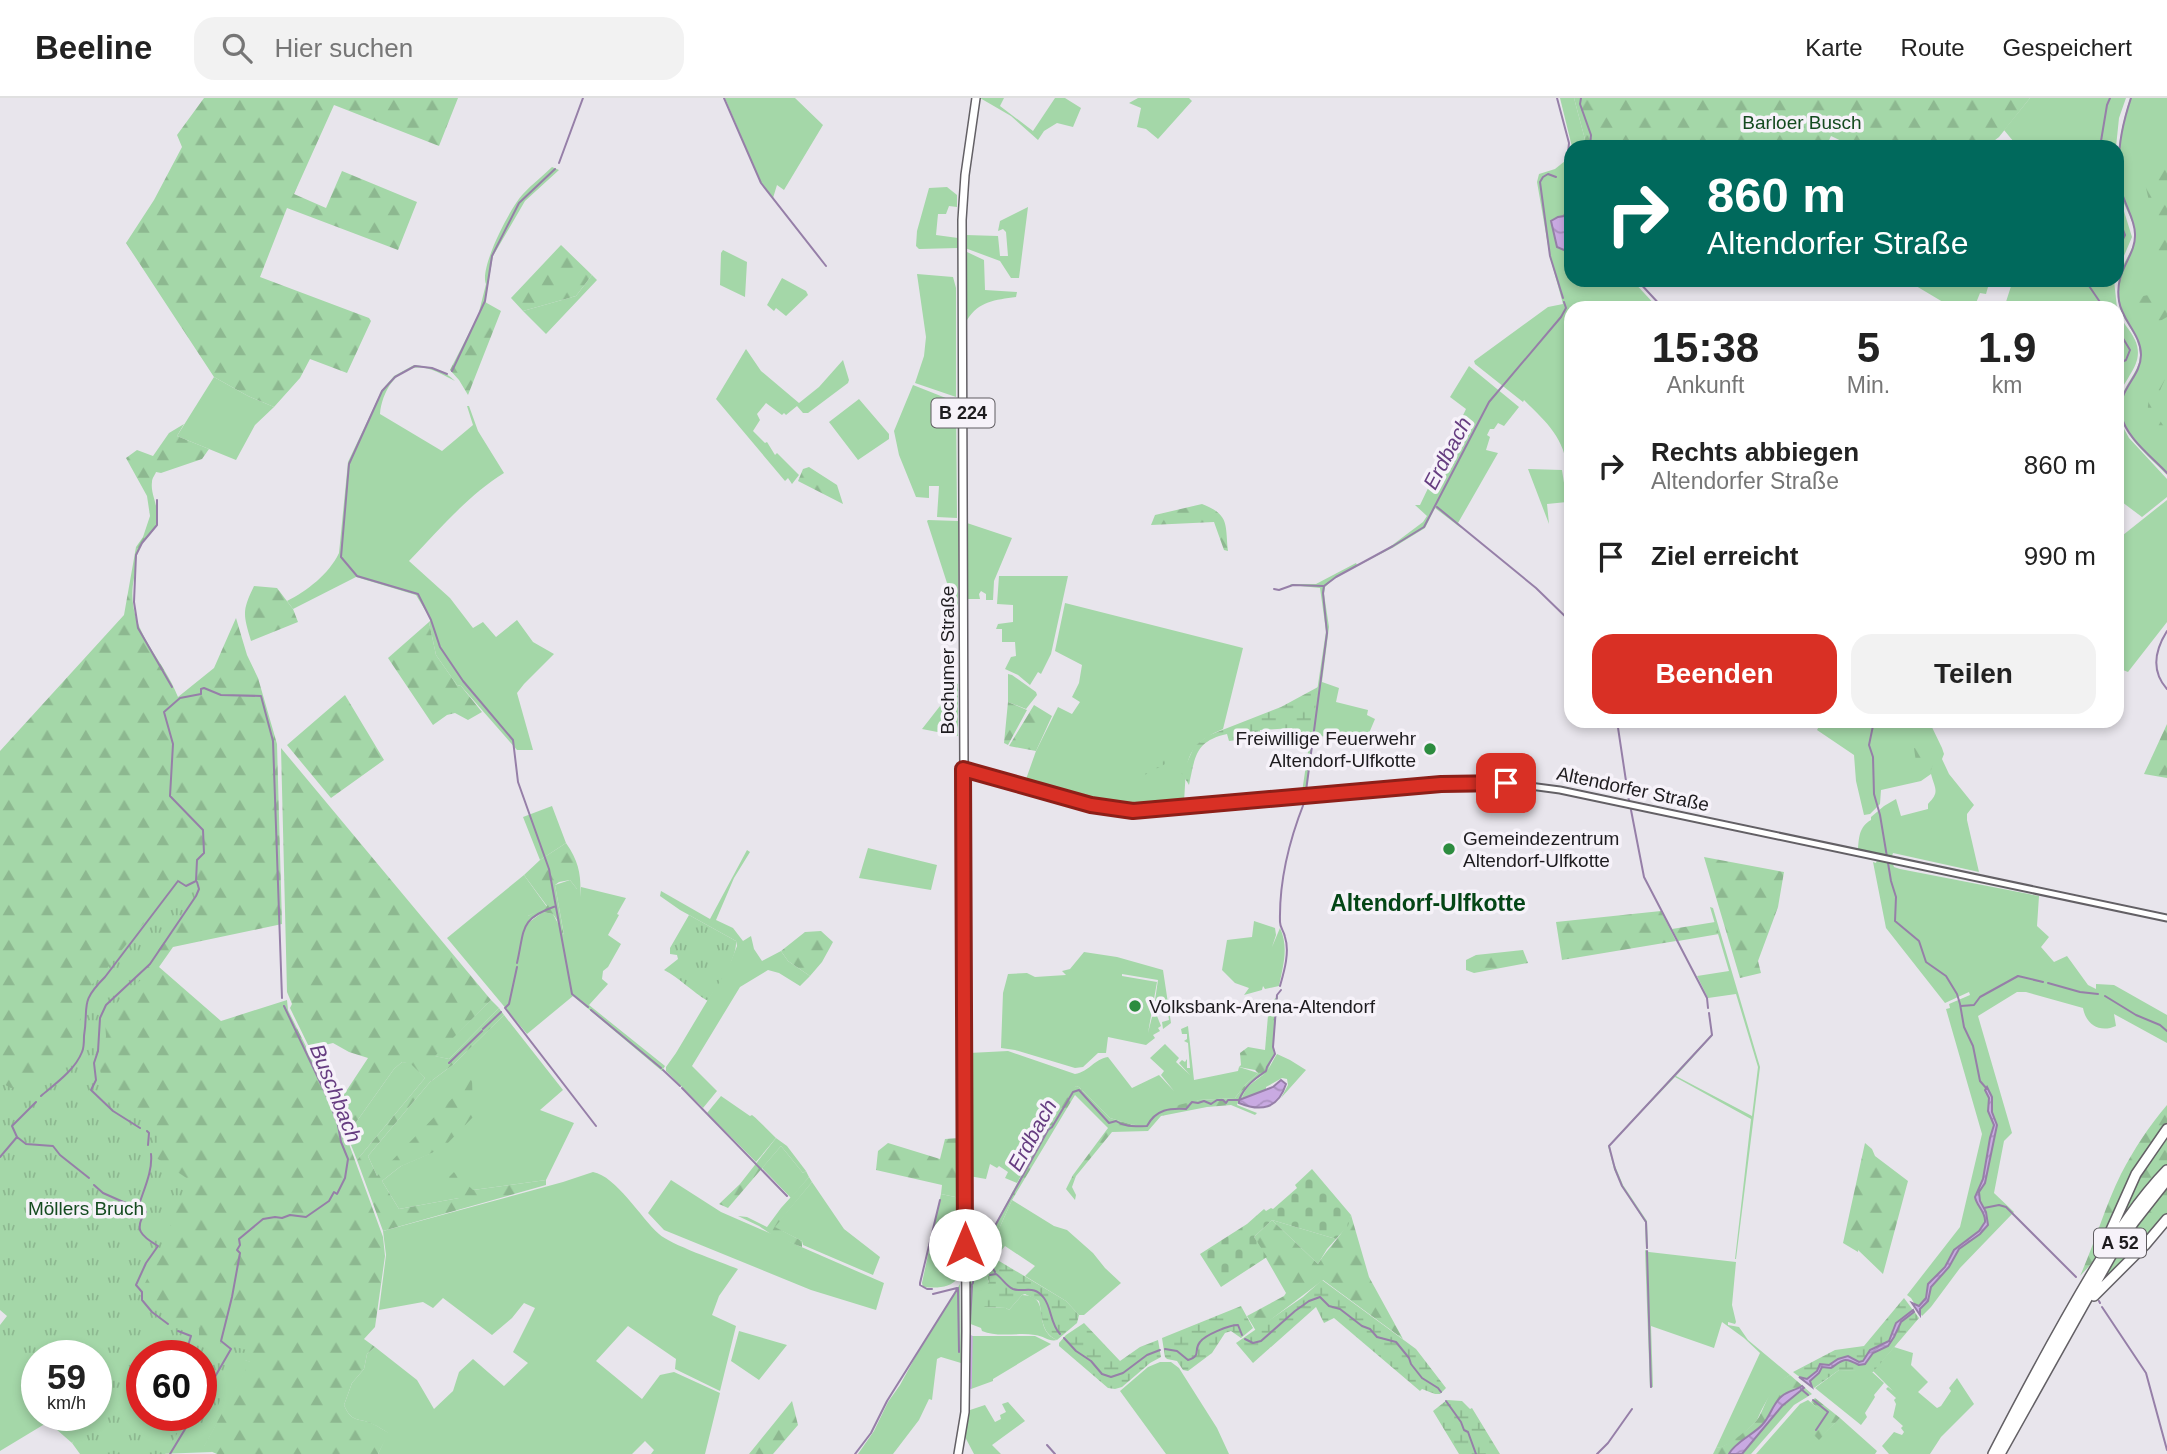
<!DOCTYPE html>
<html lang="de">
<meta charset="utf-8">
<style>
body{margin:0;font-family:Helvetica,sans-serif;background:#f2f2f2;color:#222;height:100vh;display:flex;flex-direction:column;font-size:26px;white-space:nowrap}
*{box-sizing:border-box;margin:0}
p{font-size:23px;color:#767676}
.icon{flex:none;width:38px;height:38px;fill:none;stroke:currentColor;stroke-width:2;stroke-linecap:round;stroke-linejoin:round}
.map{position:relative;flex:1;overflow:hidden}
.details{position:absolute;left:1564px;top:203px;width:560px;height:427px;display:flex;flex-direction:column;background:#fff;border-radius:21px;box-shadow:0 4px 10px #0003}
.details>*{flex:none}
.top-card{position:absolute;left:1564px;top:42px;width:560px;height:147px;border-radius:21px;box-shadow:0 4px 10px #0003;background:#00695c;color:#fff;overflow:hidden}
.speed{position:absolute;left:21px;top:1242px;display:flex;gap:14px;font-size:35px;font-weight:700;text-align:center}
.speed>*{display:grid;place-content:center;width:91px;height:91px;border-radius:50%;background:#fff;box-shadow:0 4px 10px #0003;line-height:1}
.speed small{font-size:18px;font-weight:400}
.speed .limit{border:10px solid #d22;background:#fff;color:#111}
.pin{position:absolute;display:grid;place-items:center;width:60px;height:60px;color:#fff;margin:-30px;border-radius:14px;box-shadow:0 4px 10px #0006}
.me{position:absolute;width:77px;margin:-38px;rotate:0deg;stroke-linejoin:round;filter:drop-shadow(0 0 5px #0008)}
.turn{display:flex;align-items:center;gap:24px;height:147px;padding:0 28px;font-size:32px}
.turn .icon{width:91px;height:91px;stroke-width:2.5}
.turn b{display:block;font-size:49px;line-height:60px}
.eta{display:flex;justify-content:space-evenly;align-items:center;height:119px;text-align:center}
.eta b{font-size:42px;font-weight:800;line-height:49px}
.button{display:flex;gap:14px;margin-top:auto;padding:14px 28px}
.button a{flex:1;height:80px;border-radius:21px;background:#d93025;color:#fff;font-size:28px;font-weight:800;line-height:80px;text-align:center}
.button a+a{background:#f2f2f2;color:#222}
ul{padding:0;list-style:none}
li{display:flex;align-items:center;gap:21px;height:91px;padding:0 28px}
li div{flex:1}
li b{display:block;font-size:26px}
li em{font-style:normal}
header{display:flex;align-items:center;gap:42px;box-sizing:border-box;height:98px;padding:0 35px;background:#fff;border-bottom:2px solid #e0e0e0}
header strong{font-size:33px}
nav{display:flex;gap:38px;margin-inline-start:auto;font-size:24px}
.search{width:490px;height:63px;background:#f2f2f2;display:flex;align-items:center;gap:18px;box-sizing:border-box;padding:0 24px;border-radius:21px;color:#767676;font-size:26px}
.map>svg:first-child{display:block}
</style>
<header>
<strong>Beeline</strong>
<div class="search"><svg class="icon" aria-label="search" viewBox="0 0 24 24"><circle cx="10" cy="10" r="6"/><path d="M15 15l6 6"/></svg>Hier suchen</div>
<nav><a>Karte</a><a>Route</a><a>Gespeichert</a></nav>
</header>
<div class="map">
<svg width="2167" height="1356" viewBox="0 0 2167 1356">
<defs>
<pattern id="forest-firs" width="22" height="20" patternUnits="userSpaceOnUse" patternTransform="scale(1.75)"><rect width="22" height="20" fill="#a4d7a8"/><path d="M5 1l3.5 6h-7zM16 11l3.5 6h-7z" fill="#8db890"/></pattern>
<pattern id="wetland-marsh" width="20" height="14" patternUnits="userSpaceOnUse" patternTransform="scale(1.75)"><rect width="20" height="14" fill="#a4d7a8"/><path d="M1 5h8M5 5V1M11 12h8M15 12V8" fill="none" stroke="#8db890"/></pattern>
<pattern id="cemetery-stones" width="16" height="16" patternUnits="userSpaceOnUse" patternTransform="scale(1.75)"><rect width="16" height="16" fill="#a4d7a8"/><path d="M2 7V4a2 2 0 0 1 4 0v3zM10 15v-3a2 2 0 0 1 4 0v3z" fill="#8db890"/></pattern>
<pattern id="park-tufts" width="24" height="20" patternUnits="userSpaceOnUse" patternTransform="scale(1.75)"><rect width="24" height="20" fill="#a4d7a8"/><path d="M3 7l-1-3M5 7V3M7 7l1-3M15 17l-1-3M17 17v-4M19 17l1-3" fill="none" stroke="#8db890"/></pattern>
<pattern id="water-waves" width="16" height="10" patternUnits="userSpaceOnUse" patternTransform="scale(1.75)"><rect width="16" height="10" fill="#c9aae2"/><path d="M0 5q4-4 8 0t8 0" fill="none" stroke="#ac92c1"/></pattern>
</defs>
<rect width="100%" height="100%" fill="#e8e5ec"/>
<!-- green -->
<path fill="#a4d7a8" d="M725,0H795L823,27L784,92L777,87L773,100L761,85Z
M980,0H1004L1000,8L1033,33L1055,0H1065L1081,10L1073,29L1057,25L1044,33L1038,42L1011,18Z
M1138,0H1189L1192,3L1158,41L1146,31L1137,29L1141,10L1129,5Z
M1560,0H1574L1587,49H1572Z
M2030,0H2126L2119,20L2116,49H2018L2004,32Z
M2130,0H2167V377C2152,361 2126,341 2121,319C2115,288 2142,278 2140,254C2139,236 2122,224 2119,206C2116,190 2119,174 2127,160C2130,154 2134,147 2135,140C2136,126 2126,113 2122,100C2113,67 2120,32 2130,0Z
M1565,63L1571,72V126L1567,116L1566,153L1571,150L1572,182H1632L1658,210H1572V371L1568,374C1564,339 1548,326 1524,302L1523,304L1475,266L1474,263L1548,209L1563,206L1550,159L1537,84L1539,76L1555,71Z
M552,69L559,72L525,103L493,158L485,204L479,214L486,186C479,170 510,110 523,96C532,86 543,78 552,69Z
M947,89L957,97V109L949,108L946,116H938L936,137L958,140V150L919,151L916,148L917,133L929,90Z
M2118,94L2132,139L2118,172Z
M1028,109L1019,180H1011L1000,163L965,150L966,137L998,138L1000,158H1008L1006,134L1003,131L998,133L1000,123Z
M723,152L747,164L745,199L720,187L721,155Z
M967,154L984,162L985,192L1017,194L1016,199C995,202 979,203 967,222Z
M917,176L953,179L956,190V299L915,285L924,258L926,239Z
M592,177L597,182L546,236L523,213L576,198Z
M782,180L806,193L808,197L786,218L776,210L774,213L767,207Z
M1906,182H1990L1986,196L1980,195L1974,210H1953Z
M2013,182H2114L2117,210H2004Z
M2118,212C2121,224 2130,231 2135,242C2146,266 2123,280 2118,301Z
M746,251L761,273L799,305L819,289L843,262L849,282L848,285L808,315H803L797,308L786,317L784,315L782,317L766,305L757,316L760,322L753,333L765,345L767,344L775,357L777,355L799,377L792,386L788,380L785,383L716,301Z
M414,267C431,269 443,271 455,283C445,278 436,272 425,270C398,266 382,293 380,316L442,353L473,327L467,308H469L478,333L504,375C467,398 439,432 409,463L450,500L473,530L483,524L496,539L517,522L533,544L554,556L524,586L517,595L533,652H517L461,588L457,587L436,557L429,524L431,522L416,497L356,479L293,511L287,503C307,493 329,476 339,455L348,364L382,292L394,278Z
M1469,268L1519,309L1504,328L1498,325L1494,331H1490L1487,337L1490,339L1486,352L1498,355L1458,425L1461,430L1435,410L1425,430L1394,449L1336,479L1325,489L1324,496L1329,529L1322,584L1339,590L1336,604L1368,612L1367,617L1375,621L1367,640L1314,638L1306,694H1302L1326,533L1320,490L1291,487L1290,486H1316L1356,465L1357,467L1387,451L1423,424L1427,418L1415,407H1420L1466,311L1450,299Z
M214,279L248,298L274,309L255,327L236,362L177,338Z
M913,287L956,304L957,420L937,419L939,388H929V400L916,399L899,357L894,333Z
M859,301L889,336V341L858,362L829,324Z
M2118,320L2129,340L2167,381V399L2142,419L2118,401Z
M1528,371L1562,372L1567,404L1547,406L1549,426Z
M2167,402V524L2128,574L2118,570V441Z
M928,422L958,423V508L947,485L927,423Z
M967,425L1012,440L994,483L993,502H986V496L981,493L979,496L980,501H968Z
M999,478H1068L1051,556L1041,576L1038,574L1030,587L1018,577L1005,571L1011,559L1016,558L1015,544H1002V531H996L998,526L1013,524V507L997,506Z
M1065,505L1243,550L1223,631C1182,648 1187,666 1184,704L1128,708L1098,704L1025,684L1036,653L1058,609L1072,616L1080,604L1072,599L1079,585L1082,567L1055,553Z
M1008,576L1012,577L1036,594L1037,597L1026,611L1008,604Z
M958,585V638L922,631Z
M1822,623H1929L1942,650H1914L1935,661H1942L1949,676L1974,707L1967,716V722L1979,774L1893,755L1892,758L1858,752C1859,739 1859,729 1871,722V719L1884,708L1896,701L1901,718L1928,711V706C1940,694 1935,691 1931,676L1921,683L1881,692L1880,706L1870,716L1864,717L1856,683L1854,657L1817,632Z
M552,708L566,745L540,762L523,719Z
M868,750L937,767L931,792L859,780Z
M747,752L750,754L734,780L716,822L733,830L743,843L751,838L754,851L762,863L781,853L788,863L810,878L800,888L779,875L768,872L740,889L692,968L717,993L703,1010L666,973V969L676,955L731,863L737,848L736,843L680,812L660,798L661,793L710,821Z
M1877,762L1893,766L1894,769L1900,771L2039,798L2037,828L2049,839L2041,849L2054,864L2067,858L2088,887L2096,891V886L2114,887L2167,917V945L2114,916L2116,928C2100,935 2086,927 2083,910L2026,894H2017L1978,918L2012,1035L2004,1043L1994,1095L2014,1114L1960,1170L1931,1209L1922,1218L1911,1200L1907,1197L1960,1129L1982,1036L1946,911L1950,910L1949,906L1970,897L1969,894L1945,905L1886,830L1873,764L1876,765Z
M524,777L547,809L528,818V825L543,814L553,816L564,837L555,787L570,782L577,791V808L579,809L581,789L626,800L617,816L619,817L608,837L621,846L608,869L603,873L602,881L608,886L589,907L665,968L662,973L573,898L527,936L447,840Z
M1710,809L1713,810L1760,969L1736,1161H1735L1751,1021L1675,979L1610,1047L1611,1058L1623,1087L1647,1123L1648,1151H1646L1645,1124L1622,1088L1614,1071L1608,1048L1712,936L1713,937L1676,978L1752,1018L1758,969L1736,896L1708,900L1697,878L1729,873Z
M1254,823L1275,830L1276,837L1272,849L1280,830C1289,849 1283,868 1279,888L1265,891L1263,888L1262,892L1244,897L1249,890L1235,885L1222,872L1227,842L1252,839Z
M1084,854L1117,859L1163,872L1171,925L1163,931L1162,924L1169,922L1167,909H1159V916H1153L1158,882L1122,876V878L1157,884L1148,935L1152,919L1157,918L1161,928L1158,930L1160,933L1153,937L1155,940L1146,947L1108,939L1106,955H1098L1083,969L1075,970L1015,952L1001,950L1003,895L1008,876L1027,875L1035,879L1066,877L1062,873L1070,871Z
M491,902L499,910L449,961L434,958Z
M504,917L563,992L540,1012L574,1025L546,1082L473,1092L459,1100L399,1111L382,1083L401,1068L443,1050L377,1078L368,1058L430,984L454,966Z
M1188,928L1194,982L1238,973L1239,969L1258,975L1245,987L1235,1000L1199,1002L1133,1027L1110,1020L1079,989L1076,988L1046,1031L1017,1085L1005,1080L1008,1074L999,1068L997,1070L990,1066L986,1081L969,1078V955L1008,953L1075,976C1089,974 1094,961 1108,959L1132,990L1159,977L1174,993L1161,977L1164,973L1150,960L1165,946L1179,960L1176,964L1190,977L1179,965L1182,962L1185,964L1187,961V970H1190L1188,945L1184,943L1187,941V936H1182L1181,931Z
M1277,956L1290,962L1306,972L1281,1000L1288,987L1287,981L1282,980L1266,989V992L1242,1002C1244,988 1255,984 1264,976C1269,972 1273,962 1277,956Z
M402,964L411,965L425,980L357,1062L347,1037L394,971Z
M721,998L750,1018L752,1017C762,1025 767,1032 776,1040L756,1064L707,1015Z
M781,1048L803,1075L806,1073L809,1079L791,1100L762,1070Z
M593,1074C616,1078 641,1120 659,1136C669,1146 721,1164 738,1171L719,1198L712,1217L736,1228L720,1293L675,1271L676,1261L628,1228L596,1263L642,1301L660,1277L674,1274L720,1295L705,1356H651L654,1352L645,1343L632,1356H378L388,1335C383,1332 378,1328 372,1326C359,1319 352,1326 344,1307L352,1285L364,1271L367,1256L375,1249L417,1282L434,1311L453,1293L459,1274L473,1261L504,1288L528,1265L513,1254L535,1210L524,1205L512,1220L492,1237L443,1200L433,1210L423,1204L379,1212L386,1157L383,1133L563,1084Z
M671,1082L721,1114L884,1185L876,1212L811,1192L664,1132L648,1115Z
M812,1084L844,1131L880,1159L873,1177L803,1147L802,1143L774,1129Z
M941,1096L960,1100L959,1179C950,1191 936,1190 923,1189L922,1185Z
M1012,1102L1054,1128L1067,1132L1093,1155L1105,1170L1121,1185L1084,1217H1079L1066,1203L1025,1178L1035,1168L1005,1148L1000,1154L991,1152L987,1155L982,1154L983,1151L970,1147L968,1144L969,1115L983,1117L984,1122L994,1126L988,1140L994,1142Z
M1272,1122L1336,1141L1327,1151L1318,1166Z
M1645,1152L1649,1154L1736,1164L1732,1207L1736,1224L1735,1226L1728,1224V1227L1739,1229L1748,1242L1790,1277C1776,1285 1770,1297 1762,1311C1761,1313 1758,1320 1757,1322C1749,1332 1728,1350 1716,1350L1760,1255L1744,1240L1722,1224L1714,1250L1651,1228L1653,1289L1650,1290Z
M0,1162L37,1258V1318H91L72,1345L48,1324L0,1353V1227L7,1218L0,1212Z
M974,1171L982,1173L984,1171L989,1184L985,1209L1006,1210L1009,1212L1022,1197C1054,1198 1030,1230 1057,1242C1049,1244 1044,1238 1035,1237C1018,1234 998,1240 982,1233L981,1230L968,1225L969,1183Z
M960,1186L961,1265L941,1259L937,1261L932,1302L929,1301L919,1322L893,1356H858L874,1333L888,1304L900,1287L917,1256Z
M739,1233L787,1247L759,1282L731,1263Z
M969,1238H1035L1051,1246L993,1281V1283L971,1291L968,1289Z
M194,1244L251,1264L204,1349L213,1354L158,1356L162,1330L201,1318V1258Z
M1894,1249L1913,1255L1911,1267L1928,1284L1918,1294L1937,1310L1941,1308L1951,1293L1949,1290L1957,1280L1974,1306L1941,1339L1930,1356H1889L1882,1348L1894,1334L1902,1337L1904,1334L1901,1330L1903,1328L1893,1319L1896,1306L1894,1302L1896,1300L1886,1291L1888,1289L1893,1293L1873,1273Z
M1160,1264H1171L1179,1270L1217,1330L1229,1356H1166L1120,1293L1148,1269Z
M1839,1272L1871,1273L1884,1285L1874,1297L1875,1299L1865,1315L1867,1319L1861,1327L1815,1290Z
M1808,1302L1825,1316L1819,1341L1840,1320L1877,1353L1875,1356H1756L1800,1306Z
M1008,1304L1025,1323L992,1347L1001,1356H974L964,1337L967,1313L985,1307L995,1324L1001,1321L1000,1317L1006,1314L1002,1306Z"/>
<!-- forest -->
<path fill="url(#forest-firs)" d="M204,0H458L439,48L334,7L294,96L326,110L342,73L417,104L398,152L287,110L260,179L369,220L371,223L347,275L310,261L300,280L274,309L248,298L214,279L126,145L154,102L182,49L177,37Z
M1574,0H2030L1999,39L1986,49H1854L1831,38L1826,49H1587Z
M2167,61V162L2159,157L2154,149L2153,120L2143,77Z
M561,147L592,177L576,198L523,213L511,200Z
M2165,194L2167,198V219L2160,223L2148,224L2137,204L2143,198Z
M485,204L501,213L468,297L459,282L450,272Z
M2156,279H2166C2162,289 2154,302 2156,313C2159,327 2167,324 2167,345C2142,316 2145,313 2156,279Z
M184,326L177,338L209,351L202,361L161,375L156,374C155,377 152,380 152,384C150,398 161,410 156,427C153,436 145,440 140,449C135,458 136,471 134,480C124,530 162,557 178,599L214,570L236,520L247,557L258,580L277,646L282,826L173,849L159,869L221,923L287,902L288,912L334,1005L383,1139L385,1158L375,1229L364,1241L375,1249L367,1256L364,1271L352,1285L344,1307C352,1326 359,1319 373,1326C378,1328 383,1332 389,1335L378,1356H217L203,1350L250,1264L194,1244L142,1258V1318L158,1356H80L72,1345L91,1318H96V1258L0,1162V653L124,517L136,449L143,439L150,418L147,398L126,360L137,352L153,358L169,335Z
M809,369L837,387L843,406L798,383L803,371Z
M1202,406C1230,417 1225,426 1228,453L1224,452L1214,424L1151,427L1155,417Z
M254,488L277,490L293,511L298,524L251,543C243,516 242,513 254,488Z
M429,524L436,557L457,587L461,588L482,614L468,622L455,615L447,617L433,627L388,560Z
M345,597L384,662L331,700L287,647Z
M1008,604L1027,612L1008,647L1004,645Z
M1034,607L1052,618L1036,653L1009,648Z
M2167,626V680L2144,676Z
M281,650L491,902L435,958L449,961L499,910L504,917L454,966L430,984L368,1058L377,1078L472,980L473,1019L443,1050L401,1068L382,1083L399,1111L459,1100L449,1079L454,1074L473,1092L546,1082V1087L383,1133L357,1062L425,980L411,966L402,964L394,971L347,1037L339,1004L368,960L349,954L333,945L325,947L314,959L290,910L292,906L287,894Z
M1914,650H1942L1944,656L1942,661H1935L1931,672L1917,676L1913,672L1916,664Z
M566,745C582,768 581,782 580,809H577V791L570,782L559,784L555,787L564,838H560L557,822L553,816L543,814L526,825L528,818L547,808L524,777L540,762Z
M1704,759L1784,774L1778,809L1758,863L1761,875L1740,880Z
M1661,813L1676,843L1562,862L1556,824Z
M1715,824L1719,836L1678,843L1672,831Z
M821,833L833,844L822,864L810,878L788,863L781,853L805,834Z
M1523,852L1528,865L1474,875L1466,872V862L1476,857Z
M1278,898L1273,949L1274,956L1267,975C1256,980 1243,990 1242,1002H1239L1237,1007L1257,1015L1255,1017L1231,1007L1207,1009L1161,1018L1148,1033L1112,1034L1076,1078L1072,1089L1076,1097L1075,1102L1066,1091L1073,1077L1108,1030L1075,997L1012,1102L994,1142L988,1140L1046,1031L1071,992L1076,988L1079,989L1110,1020L1133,1027L1162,1011L1199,1002L1235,1000L1245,987L1258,975L1255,972L1239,969L1241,967L1240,955L1248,949L1265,952L1269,906Z
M2167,1007V1069L2105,1151L2080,1178C2095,1145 2105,1108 2121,1076C2134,1051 2149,1028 2167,1007Z
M776,1040L787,1048L806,1073L803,1075L781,1048L728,1110L719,1106L740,1086Z
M959,1040L960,1100L941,1096L942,1087L876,1072L878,1053L888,1045L940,1061L945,1041Z
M1865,1045L1872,1051L1875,1058L1908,1083L1883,1176L1858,1152V1154L1843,1145Z
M809,1079L812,1084L775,1129L802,1143V1149L775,1139L759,1128L738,1118L747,1119L767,1129L781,1110Z
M2167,1086V1119L2093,1195L2119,1151Z
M1351,1117L1369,1179L1403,1241L1323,1182L1256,1233L1247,1218L1284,1198L1286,1195L1254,1139L1272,1122L1318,1166C1328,1149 1345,1136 1351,1117Z
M1790,1277L1812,1296L1794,1307L1751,1356H1742L1782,1308L1804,1290C1797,1291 1789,1293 1783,1297C1771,1307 1771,1319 1761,1328C1753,1335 1733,1347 1729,1356H1713L1716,1350C1726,1350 1754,1328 1759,1319C1769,1300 1769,1288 1790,1277Z
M1815,1300L1840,1320L1819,1342L1809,1332L1824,1316L1811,1304Z
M792,1303L798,1327L773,1356H749Z"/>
<!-- wetland -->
<path fill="url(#wetland-marsh)" d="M1318,589L1310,650L1299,651L1294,645L1292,630L1260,632V639L1229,643L1227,636C1195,643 1195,659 1189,687L1179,671L1167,665L1141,679L1137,671L1159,657L1186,667L1194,649L1207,638L1281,609Z
M984,1154L1066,1203L1079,1217L1077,1225L1057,1242C1040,1234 1043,1219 1039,1203L1025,1196L1022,1197L1009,1212L1006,1210L985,1209L982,1206L984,1191L989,1184L981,1163Z
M1322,1182L1416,1251L1446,1290L1440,1296H1435L1422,1291L1420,1293L1334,1220L1324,1225L1316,1209L1253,1265L1236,1245L1303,1199Z
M1904,1200L1919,1220L1873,1274L1839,1272L1814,1290L1793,1274L1835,1252L1864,1248Z
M1241,1208L1253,1230L1241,1240L1231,1233L1225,1235L1212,1255L1188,1273L1183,1272L1177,1263L1167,1261L1165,1259L1162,1240Z
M1084,1225L1120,1263L1140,1249L1158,1242L1161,1259L1150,1265L1122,1289L1115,1291L1108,1290L1059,1248V1245L1066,1237Z
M1447,1302L1462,1303L1470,1311L1472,1310L1500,1356H1459L1433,1313Z"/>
<!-- cemetery -->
<path fill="url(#cemetery-stones)" d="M1312,1071L1351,1117L1348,1128L1336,1141L1272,1122L1254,1139L1267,1159L1221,1189L1200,1156L1247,1126L1264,1111L1266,1113L1271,1110L1273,1111L1297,1090L1295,1087Z"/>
<!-- park -->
<path fill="url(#park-tufts)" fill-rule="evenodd" d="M178,781L197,795C182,822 161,845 146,871L149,874L117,905L105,923L106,938L104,953L99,968L102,980L99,988C109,996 118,1007 129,1013C153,1028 162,1027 155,1059L188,1081L162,1152L144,1187C147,1192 147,1198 150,1203C160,1220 182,1226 199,1231V1240L251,1253L220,1296L221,1300L205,1340L183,1333L178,1334L165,1356H84L73,1342L72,1338L82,1326L74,1318H96V1258H37V1285L0,1252V1228L9,1218L0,1211V984L11,990C42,986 76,967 80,934C82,918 77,907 87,893C92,885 100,880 105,873C126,847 147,820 170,794ZM201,1258V1318H142V1258Z
M689,817L736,843C737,863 717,886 708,903C692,894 680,880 664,872L678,861L677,857L670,856V850Z"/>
<!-- water -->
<path fill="url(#water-waves)" stroke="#967fa8" stroke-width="2" d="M1565,116H1567L1571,126V150L1566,153L1557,149L1551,123L1558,119L1564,118Z
M1281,982L1286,986C1278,1011 1261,1014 1239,1005V1002L1273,989Z
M1987,989L1992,999V1014L1997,1027L1985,1085L1979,1094L1980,1103L1986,1114L1988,1127L1980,1136L1959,1151L1949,1169L1931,1189L1928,1203L1920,1211V1217L1912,1205L1919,1208L1926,1200L1928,1186L1945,1169L1954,1152L1979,1133L1985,1124C1986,1114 1977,1109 1975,1099L1983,1081L1990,1040L1994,1027L1988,1013L1989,1000L1985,992Z
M1913,1212L1914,1214L1901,1224L1894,1239L1888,1248L1873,1255L1865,1266L1859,1267C1844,1259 1844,1261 1831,1270L1822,1269L1819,1275L1810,1283L1812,1289L1799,1279L1807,1281L1817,1273L1820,1266L1829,1267L1838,1261L1848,1258L1859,1264L1863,1263L1870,1252L1889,1243L1896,1225Z
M1802,1288L1804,1290L1782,1308L1742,1356H1729C1734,1345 1754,1336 1762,1327C1771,1318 1772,1306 1782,1298C1788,1293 1796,1292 1802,1288Z"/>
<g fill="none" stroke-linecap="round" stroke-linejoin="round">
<!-- stream -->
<path stroke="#967fa8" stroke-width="2" d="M724,0L761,85L826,168
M1557,0L1569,45L1568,55L1572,64
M1581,0L1580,6L1591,37L1590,49
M2131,0C2121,30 2114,63 2122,95C2126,109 2135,122 2135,136C2136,159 2114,172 2119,203C2122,223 2141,236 2141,257C2141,279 2117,292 2121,316C2125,339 2152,359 2167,375
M2100,49L2107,7L2110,0
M559,65L583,0
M1556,79L1548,76L1543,79L1540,84L1550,158L1563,200
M2118,118L2125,137L2122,143L2118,146
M1637,182L1663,210
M2085,182L2104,210
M2118,232L2130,252L2126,262L2118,266
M452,273L485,203L492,158L519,105L555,71
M447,276L432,270L415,268L395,279L382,293L349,366L341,459L357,478L418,496L431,522L440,549L463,583L513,642L518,684L549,771L572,896L588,909
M157,402V427L142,445L136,457L134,504L138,530L172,589
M1437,409L1536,490L1572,525
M1274,491L1279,492L1293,487L1323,488
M2167,533C2155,552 2151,573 2167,591
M1617,623L1629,703
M1874,623L1869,647L1873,659L1874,696L1880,717L1891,783L1896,799L1895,823L1919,843L1926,864L1946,878L1957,896L1960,906L1964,929L1973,948L1980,983L1987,991
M1306,693L1327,535L1323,495L1324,488L1336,479L1393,448L1424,429L1489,304L1561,219L1566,210L1564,204
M1631,712L1644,779L1707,900L1708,910
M517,865C525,830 519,821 556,808
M517,869L509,906L505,910L596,1028
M2048,885L2080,894L2098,896
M1280,888C1284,874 1290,854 1285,839C1284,833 1280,830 1280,824C1279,782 1289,743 1304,705
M2105,898L2136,917L2160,927L2167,933
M1961,908L1974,907L1980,899L2018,878L2043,884
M591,912L661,970
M483,931L501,914
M449,965L482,933
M663,972L680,988
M682,990L787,1098
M41,998C55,986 75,972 82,954C84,950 84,943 84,938C89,907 79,905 105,879L178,783L186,788L196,783L197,762L204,755L203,732L170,698L173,646L164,614L180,600L201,596V591L204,590L221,597L261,598L273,643L282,900
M140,1030L113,1013L91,992L96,982L94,965L98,953L100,920L106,907L150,866L196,798L199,791L197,784
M147,1033L149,1035L148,1047
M17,1039L26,1046L53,1048L60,1057L89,1080
M0,1059L17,1039L12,1028L36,1004
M94,1087L103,1095L146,1114C133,1131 141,1138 158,1148L146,1165L136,1187L142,1194V1202L152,1214L168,1226
M138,1110C143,1093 153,1073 151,1056
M1984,1110L1999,1107L2006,1109L2076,1179
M985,1150L996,1126L1048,1032L1052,1029L1073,994L1079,992L1109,1025L1116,1023C1126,1030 1136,1028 1147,1028C1156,1011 1170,1010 1186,1011L1192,1004L1198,1005L1204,1003L1211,1006L1217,1002H1223L1226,1005L1228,1002H1239C1244,989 1254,981 1266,973L1267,969L1275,956L1273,949L1277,897L1281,892
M1647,1150L1646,1124L1622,1088L1615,1071L1609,1048L1712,937L1709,915
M1647,1153L1651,1289
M986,1165L991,1167L995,1174
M990,1177L996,1176C1002,1180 1006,1188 1013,1191C1025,1195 1033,1186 1044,1200C1052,1211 1050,1225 1060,1236
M970,1189L973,1185V1169L980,1162L983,1154
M932,1191H927L920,1187V1185L940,1102
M958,1191L959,1254
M933,1196L957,1190
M2099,1203L2100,1205
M2102,1209L2146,1275L2167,1352
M970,1225L972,1188
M178,1233L191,1238L186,1254
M1064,1240L1076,1253L1091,1263L1102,1276L1111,1279L1123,1275L1147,1257L1160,1252
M1245,1241L1253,1245L1261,1243L1295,1213L1309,1203L1320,1199L1329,1208L1340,1211L1362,1228L1370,1231L1377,1239L1396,1244L1409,1260L1411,1266L1422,1280L1438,1290L1441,1294
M1165,1251L1177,1253L1188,1262C1202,1258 1193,1252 1200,1244C1205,1237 1229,1227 1238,1227L1242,1237
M1801,1291L1808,1297
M1813,1302L1828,1314L1816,1332
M201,1303L231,1251L221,1243L232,1199L240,1155L237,1152L240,1147L239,1141L263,1121L275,1119L282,1120L290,1117L306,1119L329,1103L334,1094L337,1096L345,1080L348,1061L341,1044L338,1027L330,1005L284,908
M1446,1303L1461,1324L1464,1332L1468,1334L1476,1356
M1047,1347L1055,1356
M170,1356L193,1318
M855,1356L871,1335L887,1303L958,1190
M1597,1356L1608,1345L1632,1311"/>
<!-- canal -->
<path stroke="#c9aae2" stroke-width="3.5" d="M970,1289L971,1239"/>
<!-- minor casing -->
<g stroke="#636065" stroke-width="9">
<path id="minor" d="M963,671L1091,707L1133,713L1441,686L1506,685L1560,692L2167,820"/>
</g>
<!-- major casing -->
<g stroke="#636065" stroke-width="10">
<path id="major" d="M958,1356L965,1314L966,1233L962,122L965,77L976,0"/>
</g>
<!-- highway casing -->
<g stroke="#636065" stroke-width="12">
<path id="highway" d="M2102,1152L2136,1076L2167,1031
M2094,1198L2145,1147L2167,1121
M1993,1356C2025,1294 2058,1232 2094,1172C2116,1137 2138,1102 2167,1072
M2000,1356L2112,1156L2134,1124L2167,1082"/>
</g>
<!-- minor -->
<use href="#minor" stroke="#fff" stroke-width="5"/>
<!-- major -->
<use href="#major" stroke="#fff" stroke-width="7"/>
<!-- highway -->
<use href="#highway" stroke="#fff" stroke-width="9"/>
</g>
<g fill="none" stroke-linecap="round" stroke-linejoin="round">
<!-- route casing -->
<g stroke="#8d1f18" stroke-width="18">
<path id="route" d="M965,1147L963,671L1091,707L1133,713L1441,686L1506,685"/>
</g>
<!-- route -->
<use href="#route" stroke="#d93025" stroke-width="12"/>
</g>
<!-- markers -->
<g fill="#2c8c3f" stroke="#f6f2f9" stroke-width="2.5">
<circle cx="1430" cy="651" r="7"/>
<circle cx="1449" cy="751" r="7"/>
<circle cx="1135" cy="908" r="7"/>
</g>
<g text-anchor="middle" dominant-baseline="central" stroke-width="7" stroke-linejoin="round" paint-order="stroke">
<!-- shield labels -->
<g fill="#f6f2f9" stroke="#5f5c60" stroke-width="2">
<rect x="931.5" y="300.5" width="63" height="29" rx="5"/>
<rect x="2094" y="1130.5" width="52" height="29" rx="5"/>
</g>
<g font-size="18" font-weight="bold" fill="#1e1c1f">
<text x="963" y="315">B 224</text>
<text x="2120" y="1145">A 52</text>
</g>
<!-- park labels -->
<g font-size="19" fill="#144b1f" stroke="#f6f2f9">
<text x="1802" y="24">Barloer Busch</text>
<text x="86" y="1110">Möllers Bruch</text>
</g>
<!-- street labels -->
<g font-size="19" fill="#1e1c1f" stroke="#f6f2f9">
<text transform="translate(947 562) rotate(-90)">Bochumer Straße</text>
<text transform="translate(1633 691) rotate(12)">Altendorfer Straße</text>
</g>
<!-- poi labels -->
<g font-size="19" fill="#1e1c1f" stroke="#f6f2f9" text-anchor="start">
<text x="1416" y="640" text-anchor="end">Freiwillige Feuerwehr<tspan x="1416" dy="22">Altendorf-Ulfkotte</tspan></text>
<text x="1463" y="740">Gemeindezentrum<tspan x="1463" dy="22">Altendorf-Ulfkotte</tspan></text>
<text x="1149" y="908">Volksbank-Arena-Altendorf</text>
</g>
<!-- water labels -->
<g font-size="21" font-style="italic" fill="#663d81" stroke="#f6f2f9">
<text transform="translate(1447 355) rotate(-62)">Erdbach</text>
<text transform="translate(336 995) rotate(68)">Buschbach</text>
<text transform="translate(1032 1037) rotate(-61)">Erdbach</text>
</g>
<!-- quarter labels -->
<g font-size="23" font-weight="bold" fill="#044616" stroke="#f6f2f9">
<text x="1428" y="805">Altendorf-Ulfkotte</text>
</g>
</g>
</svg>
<div class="speed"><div>59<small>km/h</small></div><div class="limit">60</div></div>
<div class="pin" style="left:1506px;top:685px;background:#d93025"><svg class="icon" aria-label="arrive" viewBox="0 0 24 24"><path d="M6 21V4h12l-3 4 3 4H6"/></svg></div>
<svg class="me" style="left:965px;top:1147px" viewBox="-20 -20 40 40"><circle r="19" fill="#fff"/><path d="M0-13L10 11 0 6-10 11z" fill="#d93025"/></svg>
<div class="top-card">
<div class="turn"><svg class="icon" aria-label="right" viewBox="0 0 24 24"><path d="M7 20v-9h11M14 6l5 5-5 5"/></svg><div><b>860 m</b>Altendorfer Straße</div></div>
</div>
<section class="details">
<div class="eta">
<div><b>15:38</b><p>Ankunft</p></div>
<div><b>5</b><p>Min.</p></div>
<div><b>1.9</b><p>km</p></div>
</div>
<ul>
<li><svg class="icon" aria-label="right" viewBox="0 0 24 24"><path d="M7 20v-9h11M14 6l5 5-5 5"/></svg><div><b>Rechts abbiegen</b><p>Altendorfer Straße</p></div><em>860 m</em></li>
<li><svg class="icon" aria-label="arrive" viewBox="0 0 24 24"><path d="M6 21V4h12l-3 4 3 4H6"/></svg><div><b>Ziel erreicht</b></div><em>990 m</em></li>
</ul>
<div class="button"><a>Beenden</a><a>Teilen</a></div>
</section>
</div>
